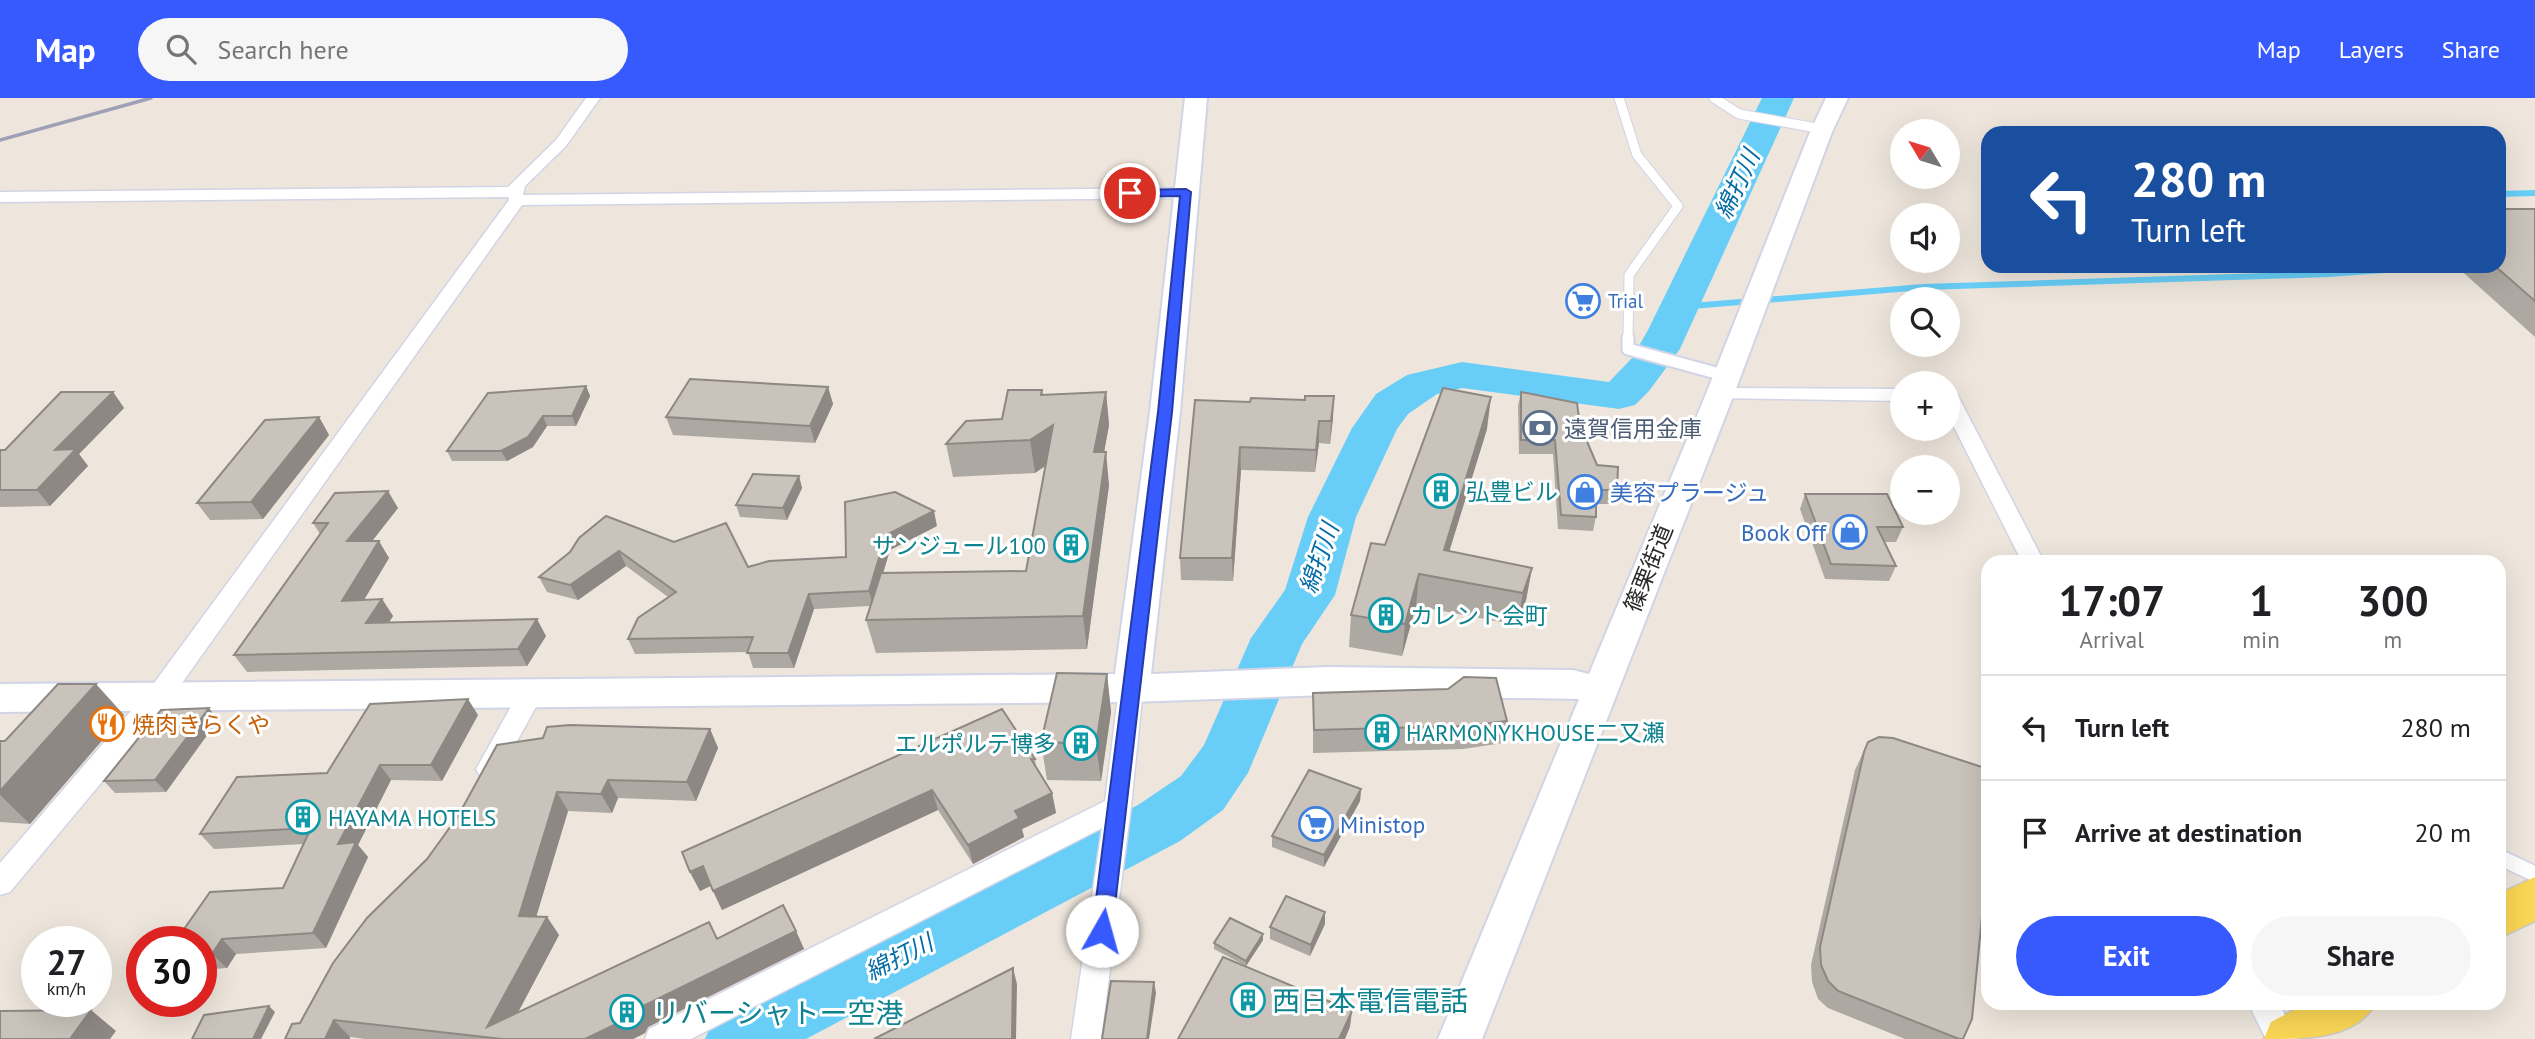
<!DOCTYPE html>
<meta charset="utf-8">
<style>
body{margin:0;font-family:"PT Sans","Noto Sans JP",sans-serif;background:#f6f6f6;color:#202124;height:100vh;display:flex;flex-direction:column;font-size:26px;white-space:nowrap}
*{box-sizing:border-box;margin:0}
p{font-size:23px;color:#757577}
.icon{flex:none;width:38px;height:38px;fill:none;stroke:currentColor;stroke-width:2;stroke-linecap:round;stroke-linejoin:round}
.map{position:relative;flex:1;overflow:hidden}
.sheet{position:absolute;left:1981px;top:457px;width:525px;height:455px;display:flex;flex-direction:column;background:#fff;border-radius:21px;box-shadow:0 7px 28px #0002}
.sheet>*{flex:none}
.top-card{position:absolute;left:1981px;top:28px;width:525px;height:147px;border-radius:21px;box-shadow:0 7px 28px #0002;background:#1a4fa0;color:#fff;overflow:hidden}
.needle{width:46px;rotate:308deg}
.buttons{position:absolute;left:1890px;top:21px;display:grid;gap:14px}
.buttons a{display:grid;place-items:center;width:70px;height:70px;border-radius:50%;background:#fff;box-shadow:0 7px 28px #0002;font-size:35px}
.speed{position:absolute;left:21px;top:828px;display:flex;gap:14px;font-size:35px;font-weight:700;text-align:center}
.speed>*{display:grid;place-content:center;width:91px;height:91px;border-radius:50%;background:#fff;box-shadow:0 7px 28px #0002;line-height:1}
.speed small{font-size:18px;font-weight:400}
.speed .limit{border:10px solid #d22;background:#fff;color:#111}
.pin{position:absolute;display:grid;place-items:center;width:60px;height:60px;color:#fff;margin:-30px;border:4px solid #fff;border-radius:50%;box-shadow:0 2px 7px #0007}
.me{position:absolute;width:77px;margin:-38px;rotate:7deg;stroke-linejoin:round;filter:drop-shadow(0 0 5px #0008)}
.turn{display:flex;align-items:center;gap:24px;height:147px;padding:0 35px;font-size:32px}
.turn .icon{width:91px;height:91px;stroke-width:2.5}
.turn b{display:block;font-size:49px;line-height:60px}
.eta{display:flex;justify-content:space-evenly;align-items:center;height:119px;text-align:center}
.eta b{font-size:42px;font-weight:700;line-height:49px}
.button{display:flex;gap:14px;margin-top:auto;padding:14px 35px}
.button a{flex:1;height:80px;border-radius:42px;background:#375aff;color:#fff;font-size:28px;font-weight:700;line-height:80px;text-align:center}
.button a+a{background:#f6f6f6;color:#202124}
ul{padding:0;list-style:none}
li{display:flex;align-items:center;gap:21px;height:105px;padding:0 35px;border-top:2px solid #e0e0e0}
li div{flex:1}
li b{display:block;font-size:26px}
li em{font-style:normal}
header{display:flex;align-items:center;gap:42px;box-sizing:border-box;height:98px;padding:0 35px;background:#375aff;color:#fff}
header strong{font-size:33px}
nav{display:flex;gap:38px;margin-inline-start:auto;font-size:24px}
.search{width:490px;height:63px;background:#f6f6f6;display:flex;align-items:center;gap:18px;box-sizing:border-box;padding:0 24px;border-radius:38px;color:#757577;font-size:26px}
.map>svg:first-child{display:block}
</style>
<header>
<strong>Map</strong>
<div class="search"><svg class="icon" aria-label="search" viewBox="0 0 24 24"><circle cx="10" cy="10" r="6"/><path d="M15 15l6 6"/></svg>Search here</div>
<nav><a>Map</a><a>Layers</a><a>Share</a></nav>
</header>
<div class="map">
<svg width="2535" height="941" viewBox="0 0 2535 941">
<rect width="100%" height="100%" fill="#eee6dc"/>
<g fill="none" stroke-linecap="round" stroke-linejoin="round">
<!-- stream -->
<path stroke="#68cef7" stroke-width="6" d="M2499,96L2535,95
M1679,209L1923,189L2329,176L2398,171L2395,168"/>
<!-- river -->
<path fill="#68cef7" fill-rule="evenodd" d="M1762,0H1794L1680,251L1649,293L1635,307L1619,311L1462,290L1437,296L1408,316L1397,331L1356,419L1335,497L1302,546L1248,675L1223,712L1180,743L806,941H705L715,918L1138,707L1181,678L1204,647L1251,540L1285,492L1308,419L1352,330L1376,296L1407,277L1462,264L1609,284L1632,260L1648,232Z"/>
<!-- lane-far2 casing -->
<g stroke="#d1d4e5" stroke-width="11">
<path id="lane-far2" d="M1619,0L1637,57L1678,108L1629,177L1628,241
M1714,0L1739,16L1822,31"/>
</g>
<!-- lane-far1 casing -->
<g stroke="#d1d4e5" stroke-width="15">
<path id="lane-far1" d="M1628,240V251L1727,278"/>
</g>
<!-- lane casing -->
<g stroke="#d1d4e5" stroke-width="18">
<path id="lane" d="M2499,759L2535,776"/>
</g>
<!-- street casing -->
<g stroke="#d1d4e5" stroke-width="3">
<path id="street" d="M586,0H600L566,48L525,88L523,97L1186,90L1194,95L1186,100L522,107L167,606L10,794L0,797V765L149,592L509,102L508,99L0,104V94L508,89L556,42Z
M1720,290L1902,291V303L1713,300L1710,296L1713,292Z
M1948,292L1955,294L1958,298L2044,464H2022L1948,317Z
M1131,581L1140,583L1143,590L1131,709L1101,941H1071L1102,730L691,941H645L649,931L1105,703L1119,590L1122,583Z
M531,587L540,589L543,596L498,678L489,681L480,678L476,671L480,664L522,589Z
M2248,905H2279L2297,941H2266Z"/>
</g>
<!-- secondary casing -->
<g stroke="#d1d4e5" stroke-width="4">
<path id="secondary" d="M1185,0H1207L1180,314L1151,576L1328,569L1573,572L1589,576L1706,296L1810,34L1826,0H1848L1832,34L1734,296L1482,941H1438L1579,601L1328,597L1131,604L0,614V586L1115,576L1150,314Z"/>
</g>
<!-- primary casing -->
<g stroke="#c8c8c8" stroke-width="3">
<path id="primary" d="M2535,779V823L2499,840V796Z
M2307,905H2376C2356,941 2306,941 2264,941L2271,924Z"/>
</g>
<!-- lane-far2 -->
<use href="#lane-far2" stroke="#fff" stroke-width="9"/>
<!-- lane-far1 -->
<use href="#lane-far1" stroke="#fff" stroke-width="11"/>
<!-- lane -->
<use href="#lane" stroke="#fff" stroke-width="15"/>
<!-- street -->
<use href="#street" fill="#fff" fill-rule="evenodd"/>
<!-- secondary -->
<use href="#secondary" fill="#fff" fill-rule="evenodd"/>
<!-- primary -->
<use href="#primary" fill="#fad655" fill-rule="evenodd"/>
<!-- rail -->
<path stroke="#9ea1b6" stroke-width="3.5" d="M0,42L151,0"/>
</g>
<!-- wall -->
<path fill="#ada8a1" d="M2535,111V239L2456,168H2499Z
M586,288L590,298L576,328H547L533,349L507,363H452L447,353Z
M828,289L833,306L815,345L673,337L666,319Z
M1042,292L1043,297L1106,294L1109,327L1104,354L1109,387L1087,551L876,555L866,522L870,508L814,511L794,570H753L748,554L635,556L628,541L668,499L626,468L578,502L547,494L539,479L570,454L674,444L748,469L846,459L937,428L890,452L883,475L1026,473L1045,368L1035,375L953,379L946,346L1002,321Z
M113,294L124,310L79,356L88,368L50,408L0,409V352H5Z
M1521,294L1580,327L1597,367L1617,392L1614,406H1596V419L1593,433L1558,431L1553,356H1519L1518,308Z
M1305,302L1333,320L1330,346L1319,345L1315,374L1241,372L1233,483L1181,482L1180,460L1250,304Z
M319,319L329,337L263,421L210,422L197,405Z
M1487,331L1449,454L1532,470L1526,502L1517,527L1416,508L1402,558L1349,549L1351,517L1385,447Z
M799,378L802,390L787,422L740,419L736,407Z
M1805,396L1903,429L1896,444H1884L1896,468L1889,483L1825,481L1800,411Z
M398,410L372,443L389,460L364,502L382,501L393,518L389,524L546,538L527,568L247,574L234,557L320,436L313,425Z
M1107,576L1111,614L1101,683L1047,682L1041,644Z
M1313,595L1507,623L1503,645L1463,651L1313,655Z
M1002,611L1035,661L1036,669L1052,695L1056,715L1022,731L1024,739L973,766L938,712L722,812L711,788L700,793L690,774Z
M124,617L30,726L0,724V643H5Z
M478,617L442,683L391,682L358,747L368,759L326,850L236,856L227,870L201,872V844L283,790L303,746L214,751L200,736L327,675Z
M218,622L166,694L115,695L104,683Z
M710,631L718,650L696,703L618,700L612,715L568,713L536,819H547L559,837L518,914L718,841L796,833L804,851L648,929L645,935L633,941H365L350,939V941H285L300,925L427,761L458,718Z
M1868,644L1988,671V821L1982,819L1963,941H1905L1828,910L1818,901L1812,884L1811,867L1855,672Z
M1361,691L1360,703L1324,769L1272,749V738Z
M1325,814V826L1310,858L1270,841V829Z
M1263,836V842L1246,868L1214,851V845Z"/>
<!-- shaded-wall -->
<path fill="#8d8883" d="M586,288L590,298L576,328L572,318Z
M828,289L833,306L815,345L810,328Z
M113,294L124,310L79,356L88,368L50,408L37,392L55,352Z
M1106,294L1109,327L1098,387L1094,354Z
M1334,298L1333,320L1330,346L1331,323Z
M1491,299L1487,331L1441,480L1444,452Z
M543,318L547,328L533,349L507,363L501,353Z
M319,319L329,337L263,421L251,404Z
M1319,323V345L1315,374L1316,352Z
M1053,327L1057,360L1035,375L1030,342Z
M1240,349L1241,372L1233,483L1232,460Z
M1106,354L1109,387L1087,551L1083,518Z
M799,378L802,390L787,422L783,410Z
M388,393L398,410L358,461L347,443Z
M934,413L937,428L890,452L873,508L869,493L886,437Z
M379,443L389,460L353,520L342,503Z
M619,453L626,468L578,502L570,487Z
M1532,470L1526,502L1517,527L1523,495Z
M1419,476L1416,508L1402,558L1405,526Z
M809,496L814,511L794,570L788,555Z
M382,501L393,518L378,542L366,525Z
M537,521L546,538L527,568L518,551Z
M1107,576L1111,614L1101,683L1096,646Z
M96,586L124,617L30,726L0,697V693Z
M468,601L478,617L442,683L431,667Z
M209,610L218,622L166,694L155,682Z
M710,631L718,650L696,703L687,684Z
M380,667L391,682L358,747L368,759L326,850L313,835L338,746Z
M608,682L618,700L612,715L601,696Z
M1361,691L1360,703L1324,769V757Z
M932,692L938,712L722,812L713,793Z
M557,694L568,713L531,836L519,818Z
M1052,695L1056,715L1022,731L1024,739L973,766L968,747L1015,713Z
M703,768L712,787L700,793L690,774Z
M1325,814V826L1310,858L1311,847Z
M547,819L559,837L504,941L487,929Z
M796,833L804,851L648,929L645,935L633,941H585L637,911Z
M1263,836V842L1246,868V863Z
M222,841L236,856L227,870L212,856Z
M1013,870L1017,886L1016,941H1012Z
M1154,884L1156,895L1149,941H1147Z
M269,908L275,914L261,941H253Z
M91,912L116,933L110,941H70Z
M1352,913L1350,929L1345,941H1339Z
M334,922L350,939V941H325Z"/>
<!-- building -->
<path fill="#c9c3bb" stroke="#8d8883" stroke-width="2" d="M2499,111H2535V203L2495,168H2499Z
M690,281L828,289L810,328L666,319Z
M586,288L572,318H543L528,339L501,353H447L488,295Z
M1443,290L1491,299L1444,452L1532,470L1523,495L1419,476L1405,526L1351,517L1371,445L1385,447Z
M1008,292H1042L1041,297L1106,294L1094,354H1106L1083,518L866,522L881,475L1026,473L1053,327L1030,342L946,346L966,323L1002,321Z
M61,294H113L55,352L76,351L37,392H0V352H5Z
M1521,294L1577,305L1580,327L1597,367L1618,369L1617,392H1596V419L1561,417L1555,342H1521Z
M1305,298H1334L1331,323H1319L1316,352L1240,349L1232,460H1180L1195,302L1250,304L1251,300L1305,302Z
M319,319L251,404L197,405L265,322Z
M753,376L799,378L783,410L736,407Z
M388,393L347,443H379L342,503L382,501L366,525L537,521L518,551L234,557L328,425H313L335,395Z
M895,394L934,413L886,437L869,493L809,496L788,555H747L753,539L628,541L638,520L676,494L619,453L570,487L539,479L570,454L579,440L606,418L674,444L726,425L748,469L769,463L846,459L845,404Z
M1805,396H1887L1903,429H1877L1896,468L1831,466Z
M1057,575L1107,576L1096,646L1041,644Z
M1464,579L1496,580L1507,623L1466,628L1314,632L1313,595L1448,591Z
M58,586H96L0,693V643H5Z
M468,601L431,667H380L338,746L356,744L313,835L222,841L212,856H201V844H175L210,794L283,790L311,730L200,736L237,679L327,675L370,606Z
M209,610L155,682L104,683L161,612Z
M1002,611L1035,661H1031L1052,695L1015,713L1019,720L968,747L932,692L713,793L703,768L690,774L682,754Z
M570,627L710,631L687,684L608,682L601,696L557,694L519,818L547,819L487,929L709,824L717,841L783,807L796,833L637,911L633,918L585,941H502L334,922L325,941H285L292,926L300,925L333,865L367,820L427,761L458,718L497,647L543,640L547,629Z
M1879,639L1893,640L1988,671V799L1984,798L1972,921L1963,941H1959L1838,893L1828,883L1821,867L1820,849L1864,654L1868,644Z
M1309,672L1361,691L1324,757L1272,738Z
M1286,798L1325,814L1311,847L1270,829Z
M1230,820L1263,836L1246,863L1214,845Z
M1223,859L1352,913L1339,941H1178Z
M1013,870L1012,941H874Z
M1111,883L1154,884L1147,941H1102Z
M269,908L253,941H192L204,917Z
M91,912L70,941H0V913Z"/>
<!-- route -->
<path fill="#375aff" stroke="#243aa6" stroke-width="2" d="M1186,91L1191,94L1172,314L1112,833L1109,839L1102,842L1095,839L1092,833L1158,314L1180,98L1130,99L1124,95L1130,92Z"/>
<!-- icons -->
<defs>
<g id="supermarket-ring" transform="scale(1.75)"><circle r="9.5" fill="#fff" stroke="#3f7fe0" stroke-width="1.5"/><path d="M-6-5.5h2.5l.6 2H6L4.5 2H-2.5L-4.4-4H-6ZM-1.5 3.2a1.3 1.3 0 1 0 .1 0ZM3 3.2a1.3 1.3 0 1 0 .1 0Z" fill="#3f7fe0"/></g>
<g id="bank-ring" transform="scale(1.75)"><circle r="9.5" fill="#fff" stroke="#5c6f8a" stroke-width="1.5"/><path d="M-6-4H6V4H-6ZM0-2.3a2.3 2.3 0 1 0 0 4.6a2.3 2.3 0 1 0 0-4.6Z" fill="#5c6f8a"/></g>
<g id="building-ring" transform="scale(1.75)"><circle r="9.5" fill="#fff" stroke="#0f9aa8" stroke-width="1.5"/><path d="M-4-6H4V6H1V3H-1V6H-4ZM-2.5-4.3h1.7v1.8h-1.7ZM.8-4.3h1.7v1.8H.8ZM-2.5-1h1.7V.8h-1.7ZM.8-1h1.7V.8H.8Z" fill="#0f9aa8"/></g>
<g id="shop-ring" transform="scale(1.75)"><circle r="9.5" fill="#fff" stroke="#3f7fe0" stroke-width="1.5"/><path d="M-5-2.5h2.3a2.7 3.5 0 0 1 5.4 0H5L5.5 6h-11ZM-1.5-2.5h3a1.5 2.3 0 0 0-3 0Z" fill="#3f7fe0"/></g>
<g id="restaurant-ring" transform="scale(1.75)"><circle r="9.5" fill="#fff" stroke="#e8710a" stroke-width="1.5"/><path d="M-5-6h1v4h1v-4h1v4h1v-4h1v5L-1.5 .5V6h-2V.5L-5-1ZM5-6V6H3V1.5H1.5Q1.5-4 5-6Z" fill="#e8710a"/></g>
</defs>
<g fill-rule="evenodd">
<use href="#supermarket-ring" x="1583" y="203"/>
<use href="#bank-ring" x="1540" y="330"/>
<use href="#building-ring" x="1441" y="393"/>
<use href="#shop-ring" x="1585" y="394"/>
<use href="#shop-ring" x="1850" y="434"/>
<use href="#building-ring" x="1071" y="447"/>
<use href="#building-ring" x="1386" y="517"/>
<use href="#restaurant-ring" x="107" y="626"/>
<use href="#building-ring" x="1382" y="634"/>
<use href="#building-ring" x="1081" y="645"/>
<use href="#building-ring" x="303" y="719"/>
<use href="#supermarket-ring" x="1316" y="726"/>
<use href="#building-ring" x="1248" y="902"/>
<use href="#building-ring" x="627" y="914"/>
</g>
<g text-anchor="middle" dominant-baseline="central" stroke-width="6" stroke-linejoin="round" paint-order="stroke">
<!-- far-shop labels -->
<g font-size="19" fill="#366cbe" stroke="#fff" text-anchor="start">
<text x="1608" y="203">Trial</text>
</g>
<!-- service labels -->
<g font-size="23" fill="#4e5e75" stroke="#fff" text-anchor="start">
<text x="1564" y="330">遠賀信用金庫</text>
</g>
<!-- culture labels -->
<g font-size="23" fill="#0d838f" stroke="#fff" text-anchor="start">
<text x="1466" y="393">弘豊ビル</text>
<text x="1046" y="447" text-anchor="end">サンジュール100</text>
<text x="1410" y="517">カレント会町</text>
<text x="1406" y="634">HARMONYKHOUSE二又瀬</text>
<text x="1056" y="645" text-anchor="end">エルポルテ博多</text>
<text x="328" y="719">HAYAMA HOTELS</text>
</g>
<!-- shop labels -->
<g font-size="23" fill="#366cbe" stroke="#fff" text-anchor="start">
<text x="1610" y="394">美容プラージュ</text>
<text x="1826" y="434" text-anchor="end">Book Off</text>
<text x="1340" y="726">Ministop</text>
</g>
<!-- street labels -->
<g font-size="23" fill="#2b2b2b" stroke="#fff">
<text transform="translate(1648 470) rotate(-68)">篠栗街道</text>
</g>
<!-- food labels -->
<g font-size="23" fill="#c56008" stroke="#fff" text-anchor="start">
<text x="132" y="626">焼肉きらくや</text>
</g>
<!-- water labels -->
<g font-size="24" font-style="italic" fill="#046ba5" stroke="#fff">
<text transform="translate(1737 86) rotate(-65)">綿打川</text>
<text transform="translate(1319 460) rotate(-71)">綿打川</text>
<text transform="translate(899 859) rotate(-27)">綿打川</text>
</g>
<!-- near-culture labels -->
<g font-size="28" fill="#0d838f" stroke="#fff" text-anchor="start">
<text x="1272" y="902">西日本電信電話</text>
<text x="652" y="914">リバーシャトー空港</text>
</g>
</g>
</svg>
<div class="buttons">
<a><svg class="needle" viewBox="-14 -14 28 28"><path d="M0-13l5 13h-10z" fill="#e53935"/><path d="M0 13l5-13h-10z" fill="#757577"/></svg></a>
<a><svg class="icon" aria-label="sound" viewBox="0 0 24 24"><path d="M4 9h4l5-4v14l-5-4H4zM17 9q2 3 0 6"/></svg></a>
<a><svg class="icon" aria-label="search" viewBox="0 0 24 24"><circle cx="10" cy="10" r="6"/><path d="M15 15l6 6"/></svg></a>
<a>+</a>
<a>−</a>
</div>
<div class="speed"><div>27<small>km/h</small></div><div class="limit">30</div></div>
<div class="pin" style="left:1130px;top:95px;background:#d93025"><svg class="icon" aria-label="arrive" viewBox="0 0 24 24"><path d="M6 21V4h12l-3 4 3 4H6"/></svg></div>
<svg class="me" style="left:1102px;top:833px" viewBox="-20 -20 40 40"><circle r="19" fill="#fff"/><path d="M0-13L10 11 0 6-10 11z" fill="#375aff"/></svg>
<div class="top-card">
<div class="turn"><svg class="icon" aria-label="left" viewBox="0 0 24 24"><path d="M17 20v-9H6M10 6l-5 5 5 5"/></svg><div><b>280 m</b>Turn left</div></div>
</div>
<section class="sheet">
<div class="eta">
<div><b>17:07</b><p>Arrival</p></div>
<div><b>1</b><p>min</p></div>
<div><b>300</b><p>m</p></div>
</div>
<ul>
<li><svg class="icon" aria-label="left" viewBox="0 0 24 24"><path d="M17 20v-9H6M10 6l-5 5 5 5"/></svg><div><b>Turn left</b></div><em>280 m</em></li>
<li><svg class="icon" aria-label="arrive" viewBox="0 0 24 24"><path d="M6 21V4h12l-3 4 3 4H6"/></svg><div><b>Arrive at destination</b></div><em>20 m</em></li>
</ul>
<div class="button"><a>Exit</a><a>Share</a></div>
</section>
</div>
